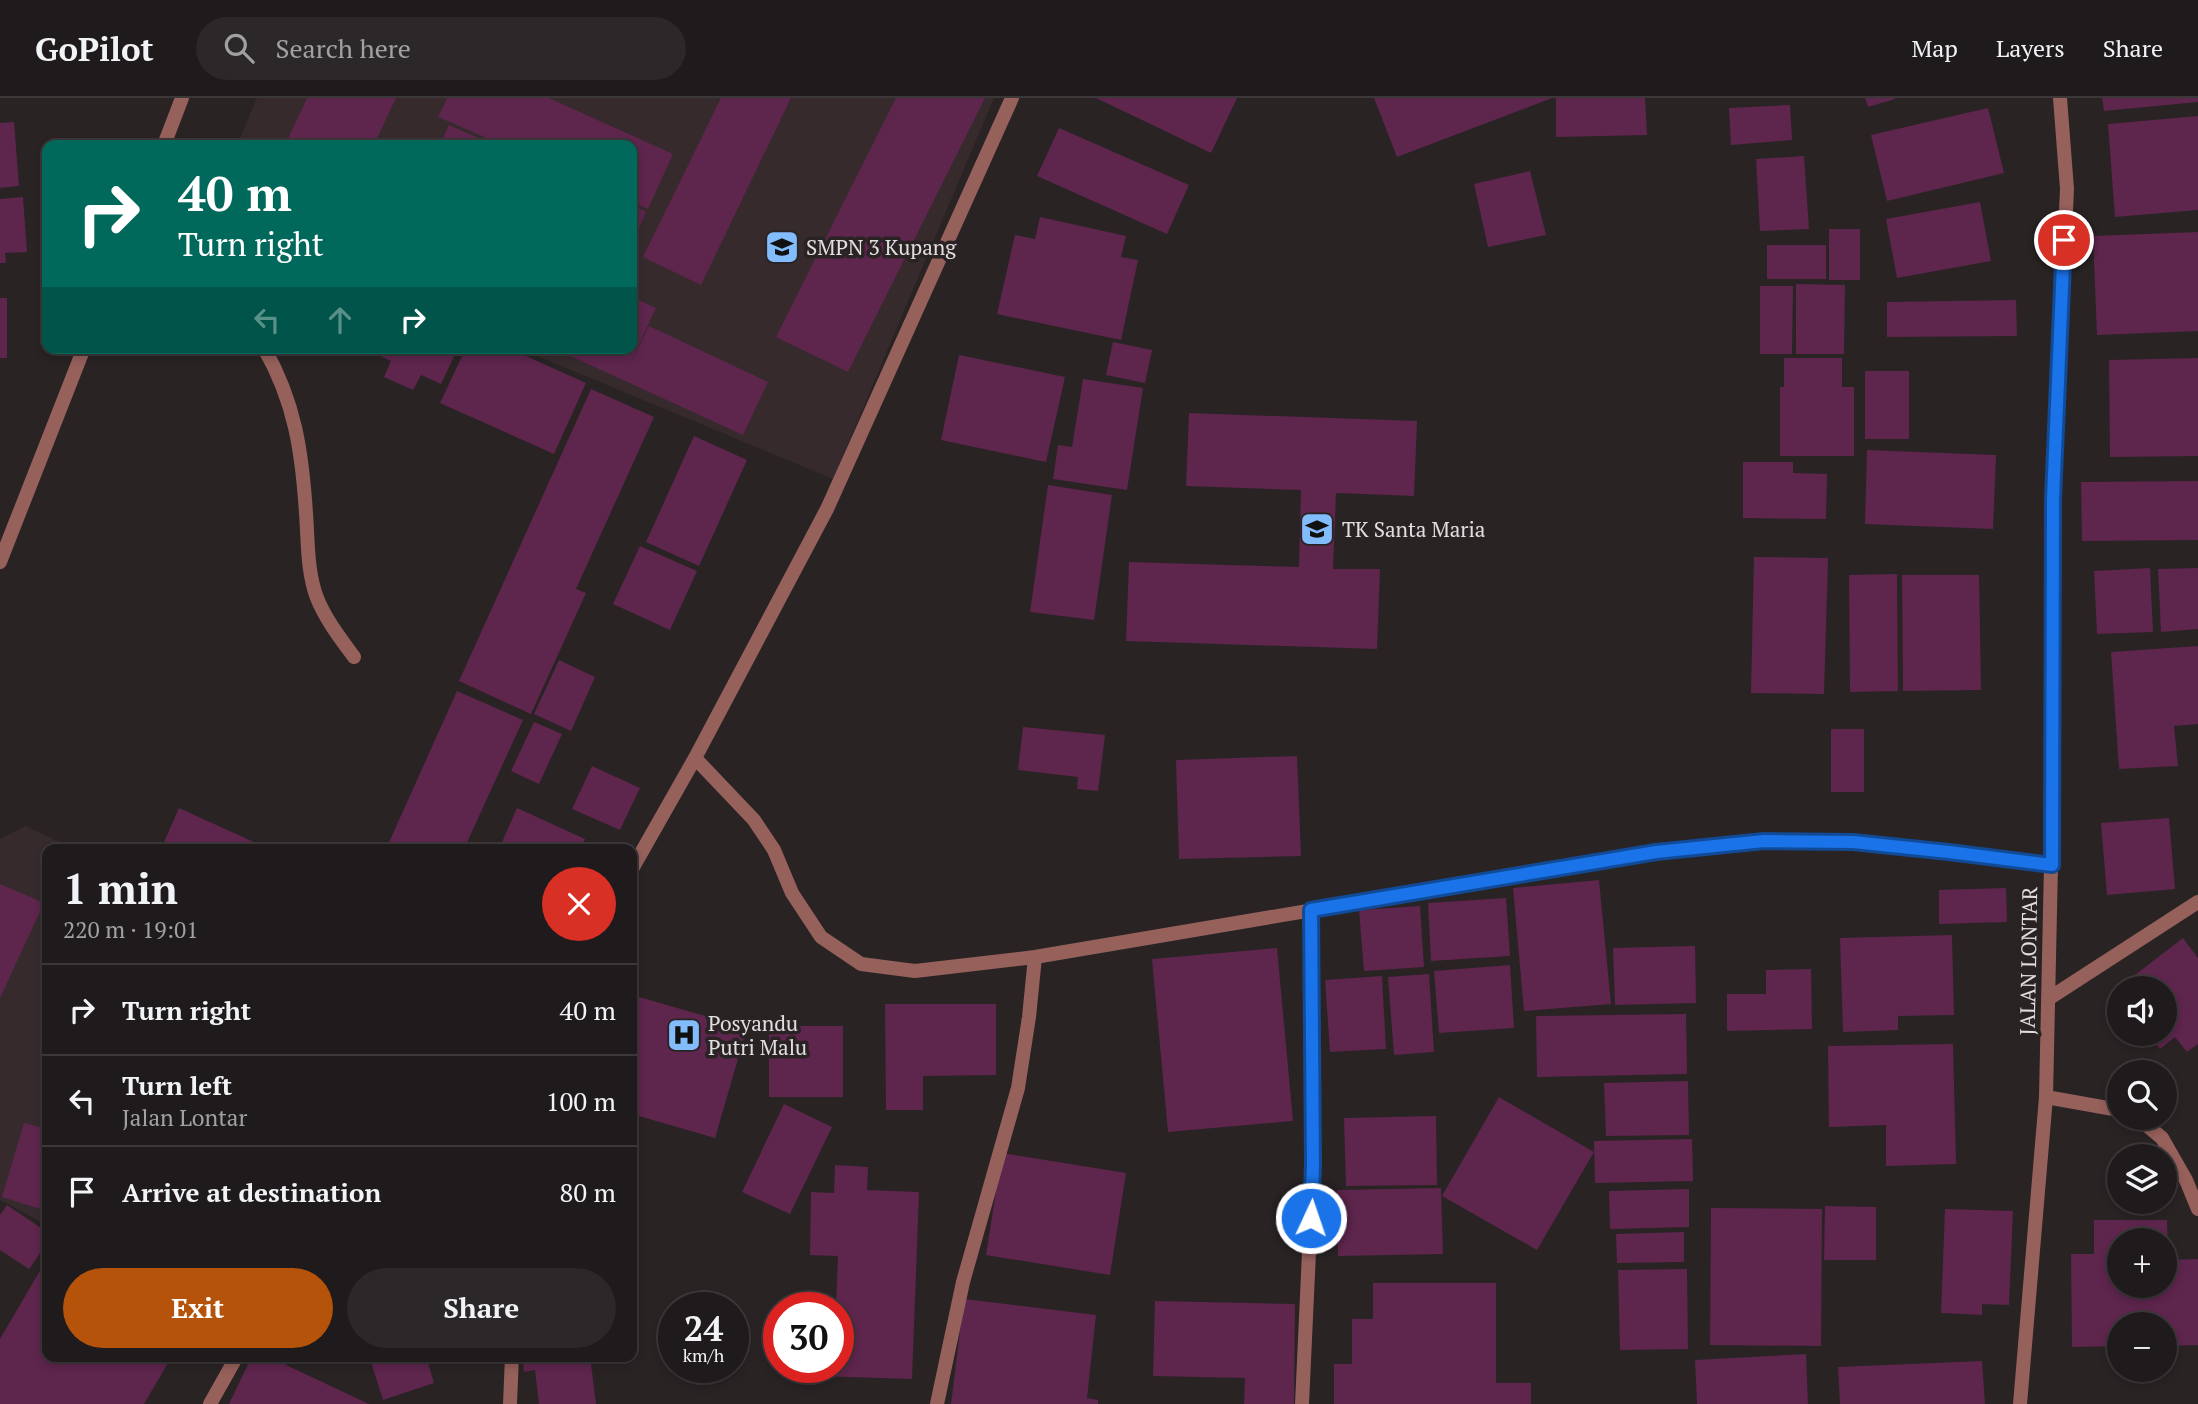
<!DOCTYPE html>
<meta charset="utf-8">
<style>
body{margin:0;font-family:"PT Serif",serif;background:#2c2728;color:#f1f3f6;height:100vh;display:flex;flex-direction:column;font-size:26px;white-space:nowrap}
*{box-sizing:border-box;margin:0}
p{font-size:23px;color:#a1a1a3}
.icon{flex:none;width:38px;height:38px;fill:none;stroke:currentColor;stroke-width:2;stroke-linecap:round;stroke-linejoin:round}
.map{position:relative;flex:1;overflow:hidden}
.drawer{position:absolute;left:42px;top:746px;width:595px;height:518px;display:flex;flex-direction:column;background:#1f1a1b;border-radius:14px;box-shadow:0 4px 10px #0003,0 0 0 2px #3c383a}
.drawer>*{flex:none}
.banner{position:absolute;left:42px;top:42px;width:595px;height:214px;border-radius:14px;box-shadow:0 4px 10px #0003,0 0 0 2px #3c383a;background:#00695c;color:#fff;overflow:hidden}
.controls{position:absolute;left:2107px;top:878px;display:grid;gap:14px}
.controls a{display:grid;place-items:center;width:70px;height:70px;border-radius:50%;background:#1f1a1b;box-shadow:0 4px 10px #0003,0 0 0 2px #3c383a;font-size:35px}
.speed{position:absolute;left:658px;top:1194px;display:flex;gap:14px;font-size:35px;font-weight:700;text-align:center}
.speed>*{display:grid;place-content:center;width:91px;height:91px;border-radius:50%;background:#1f1a1b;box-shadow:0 4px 10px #0003,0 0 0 2px #3c383a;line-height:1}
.speed small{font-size:18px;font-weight:400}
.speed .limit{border:10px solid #d22;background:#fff;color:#111}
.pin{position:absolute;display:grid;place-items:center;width:60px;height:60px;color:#fff;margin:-30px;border:4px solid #fff;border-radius:50%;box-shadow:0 2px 7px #0007}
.me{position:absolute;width:77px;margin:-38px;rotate:3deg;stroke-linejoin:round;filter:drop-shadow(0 0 5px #0008)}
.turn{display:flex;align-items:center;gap:24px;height:147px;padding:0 21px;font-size:32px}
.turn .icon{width:91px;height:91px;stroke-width:2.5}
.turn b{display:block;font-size:49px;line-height:60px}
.lanes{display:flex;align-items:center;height:66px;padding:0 21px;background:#0003;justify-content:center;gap:35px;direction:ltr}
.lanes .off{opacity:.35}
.round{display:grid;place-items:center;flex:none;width:74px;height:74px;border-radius:37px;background:#2c2728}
.head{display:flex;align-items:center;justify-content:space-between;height:119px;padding:0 21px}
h1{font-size:42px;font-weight:700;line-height:52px}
.cta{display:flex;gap:14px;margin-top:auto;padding:14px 21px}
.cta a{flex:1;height:80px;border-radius:42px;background:#b45309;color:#fff;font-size:28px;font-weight:700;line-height:80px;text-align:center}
.cta a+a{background:#2c2728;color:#f1f3f6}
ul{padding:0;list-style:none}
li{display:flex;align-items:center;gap:21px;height:91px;padding:0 21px;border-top:2px solid #3c383a}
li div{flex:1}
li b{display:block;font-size:26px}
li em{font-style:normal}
header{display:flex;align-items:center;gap:42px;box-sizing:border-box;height:98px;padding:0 35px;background:#1f1a1b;border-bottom:2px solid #3c383a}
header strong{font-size:33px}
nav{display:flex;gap:38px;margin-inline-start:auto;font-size:24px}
.search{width:490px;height:63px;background:#2c2728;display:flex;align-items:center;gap:18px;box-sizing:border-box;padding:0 24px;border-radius:38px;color:#a1a1a3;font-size:26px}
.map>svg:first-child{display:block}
</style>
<header>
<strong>GoPilot</strong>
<div class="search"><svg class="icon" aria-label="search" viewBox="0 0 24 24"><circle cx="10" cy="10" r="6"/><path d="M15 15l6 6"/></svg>Search here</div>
<nav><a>Map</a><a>Layers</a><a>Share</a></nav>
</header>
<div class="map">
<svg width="2198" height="1306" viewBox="0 0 2198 1306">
<rect width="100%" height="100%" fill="#292324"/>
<!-- built -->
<path fill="#362a2d" d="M257,0H994L833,381L518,250H632V47H237Z
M25,728L75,751H47V1127L0,1102V741Z"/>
<!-- building -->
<path fill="#5e254d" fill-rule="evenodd" d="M307,0H396L374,47H285Z
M447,0H549L673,56L648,111L632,104V47H503L438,19Z
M721,0H791L701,187L643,159Z
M896,0H985L848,274L776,239Z
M1096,0H1237L1211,55Z
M1374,0H1552L1397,59Z
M1556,0H1645L1647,37L1556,39Z
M1865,0H1895V1L1868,9Z
M2102,0H2198V4L2104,13Z
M1790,7L1792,42L1731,47L1729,10Z
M1988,10L2004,75L1887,103L1871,37Z
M2198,18V112L2115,119L2108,26Z
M14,24L19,88L0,90V25Z
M449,27L495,47H440Z
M1059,30L1189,87L1167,136L1037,78Z
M1804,58L1809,131L1760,133L1756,61Z
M1530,73L1546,137L1488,149L1474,86Z
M23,99L27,154L5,155L6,165H0V101Z
M1980,104L1991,163L1897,180L1886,121Z
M632,107L646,114L632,146Z
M1040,119L1126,138L1121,159L1138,162L1121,242L997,216L1015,137L1035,141Z
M1829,131H1860V182H1829Z
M2198,134V233L2097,237L2093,138Z
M1767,147H1826V181H1767Z
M1796,186L1845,187L1844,256H1796Z
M1760,188H1793L1792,256H1760Z
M632,199L656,210L628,270L649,228L768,284L743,337L553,250H632Z
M0,200H7V260H0Z
M2016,202L2017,238L1887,239V204Z
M1113,244L1152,252L1145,285L1106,277Z
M368,250H458L441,286L421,277L413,292L384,279L391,263L367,252Z
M466,250H508L586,285L554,356L440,305Z
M959,257L1065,279L1046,364L941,342Z
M1784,260H1842V289H1854V358H1780V289H1784Z
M2198,260V358L2110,359L2109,262Z
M1865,273H1909V341H1865Z
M1083,281L1143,290L1127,392L1053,381L1058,347L1072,349Z
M591,291L654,319L576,491L586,495L531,616L459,583Z
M1189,315L1417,323L1414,398L1336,395L1333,471H1380L1377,551L1126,543L1129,464L1299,469L1301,392L1186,388Z
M694,338L747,362L699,468L646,444Z
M1867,352L1996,357L1993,431L1865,426Z
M1743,364H1793V375L1827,376L1826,421L1743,420Z
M2198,383V442L2082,443L2081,384Z
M1048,387L1112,397L1094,522L1030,514Z
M640,448L697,473L670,532L613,506Z
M1754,459L1828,460L1824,596L1751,595Z
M2150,470L2153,534L2097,536L2094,473Z
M2198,470V531L2161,534L2158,471Z
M1897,476L1898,593L1850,594L1849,477Z
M1902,477H1979L1981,592L1903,593Z
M2198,548V626L2174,628L2178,668L2119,671L2111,554Z
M559,562L595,579L571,633L534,616Z
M457,593L523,622L464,751H386Z
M534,624L562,636L539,686L511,673Z
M1023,629L1105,637L1098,693L1077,691L1078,679L1018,672Z
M1831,631H1864V694H1831Z
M1297,658L1301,758L1179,761L1176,662Z
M592,668L640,690L620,732L572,711Z
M179,710L269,751H161Z
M517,710L585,741L581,751H499Z
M2169,720L2175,791L2107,797L2101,725Z
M1599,782L1611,906L1524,913L1513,790Z
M0,786L44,805L0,900Z
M2006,790L2007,824L1939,826V792Z
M1506,800L1510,858L1431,863L1428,805Z
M1420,808L1424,869L1364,873L1359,812Z
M1952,837L1954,917L1898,918V932L1843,934L1840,840Z
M2183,840L2198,860V946L2187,954L2175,939L2160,951L2149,936H2165V891H2138L2131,880Z
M1695,848L1696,905L1615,907L1613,850Z
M1277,850L1293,1023L1168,1034L1152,861Z
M1510,867L1514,930L1439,935L1434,873Z
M1811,871L1812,931L1727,933V896H1766V872Z
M1429,876L1434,954L1394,957L1388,879Z
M1382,878L1386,951L1330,954L1325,882Z
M632,897L747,930L715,1040L632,1016Z
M885,906H996V977L923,978V1012H886Z
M1686,916L1687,976L1537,979L1536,918Z
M769,928H843V999H769Z
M1953,946L1956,1066L1886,1068V1027L1829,1029L1828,948Z
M1688,983L1689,1037L1606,1038L1604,985Z
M1499,999L1594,1054L1537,1152L1442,1098Z
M784,1006L832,1029L790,1116L742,1094Z
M1436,1018L1437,1087L1346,1088L1344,1020Z
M24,1025L47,1031V1113L2,1099Z
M1692,1041L1693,1083L1595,1085L1594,1043Z
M1002,1055L1126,1075L1110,1177L986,1157Z
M835,1067L868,1069L867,1092L919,1094L912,1281L786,1277V1269H838V1209H836L838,1158L810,1157L811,1094L834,1095Z
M1441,1090L1443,1156L1338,1158L1337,1092Z
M1689,1091V1129L1610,1131L1609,1093Z
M7,1107L47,1134V1145L29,1171L0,1152V1117Z
M1825,1108L1876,1109V1162H1824Z
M1711,1110L1822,1111L1821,1248L1710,1247Z
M1945,1111L2013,1113L2009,1207L1982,1206V1217L1941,1215Z
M2094,1122H2167L2168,1162L2198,1161V1247L2165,1248V1227H2119V1248L2072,1249L2071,1156H2094ZM2119,1143H2165V1188H2119Z
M1684,1134V1164L1617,1165L1616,1136Z
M41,1171L47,1174V1258H172L144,1306H0V1241Z
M1687,1171L1688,1251L1620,1252L1618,1172Z
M1373,1185H1496V1285H1531V1306H1334V1266H1352V1221H1373Z
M964,1201L1096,1217L1087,1300L1098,1302V1306H951Z
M1155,1203L1295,1206L1294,1306H1244L1245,1280L1153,1278Z
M1806,1256L1808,1306H1697L1695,1262Z
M252,1258H267L369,1306H229Z
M369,1258H426L434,1285L383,1302Z
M522,1258H590L596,1306H539L535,1272L524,1274Z
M1982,1263L1985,1306H1840L1838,1269Z"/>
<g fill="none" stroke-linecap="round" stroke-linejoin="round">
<!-- lane -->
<path stroke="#96605b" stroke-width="14" d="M264,250C295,304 302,354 306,415C308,442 307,474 317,500C326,522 340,540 354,559"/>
<!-- street -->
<path stroke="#96605b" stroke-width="14" d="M164,47L182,0
M0,464L84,250
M695,660L754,722L774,752L792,795L821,839L861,866L915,873L1035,859L1656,754L1764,743L1853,744L2051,767
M632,771L695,660L827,411L1012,0
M2048,901L2198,804
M2046,999L2119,1012
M2138,1020L2162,1040L2186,1082L2198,1111
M210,1306L237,1258
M510,1306L512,1258
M937,1306L963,1184L1018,990L1029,919L1035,859
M1302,1306L1313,1067L1311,812
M2020,1306L2046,999L2051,767L2053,401L2067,91L2060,0"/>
</g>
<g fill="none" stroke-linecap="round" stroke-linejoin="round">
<!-- route casing -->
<g stroke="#114b97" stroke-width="18">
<path id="route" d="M1311,1120L1313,1067L1311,812L1656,754L1764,743L1853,744L1949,754L2052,767L2053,401L2064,142"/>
</g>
<!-- route -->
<use href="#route" stroke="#1a73e8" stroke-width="12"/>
</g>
<!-- icons -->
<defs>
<g id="school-square" transform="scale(1.75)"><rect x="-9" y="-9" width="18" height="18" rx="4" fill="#83bcfb" stroke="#292324"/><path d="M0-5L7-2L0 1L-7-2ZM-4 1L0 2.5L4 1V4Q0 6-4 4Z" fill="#111"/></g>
<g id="hospital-square" transform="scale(1.75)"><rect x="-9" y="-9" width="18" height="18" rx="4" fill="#83bcfb" stroke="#292324"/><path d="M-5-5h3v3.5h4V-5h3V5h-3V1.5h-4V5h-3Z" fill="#111"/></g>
</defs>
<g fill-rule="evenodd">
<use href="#school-square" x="782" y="149"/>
<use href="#school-square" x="1317" y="431"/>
<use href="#hospital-square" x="684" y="937"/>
</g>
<g text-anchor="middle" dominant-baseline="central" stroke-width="7" stroke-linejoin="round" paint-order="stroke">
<!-- poi labels -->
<g font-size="21" fill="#e2dedf" stroke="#292324" text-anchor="start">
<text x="806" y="149">SMPN 3 Kupang</text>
<text x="1342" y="431">TK Santa Maria</text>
<text x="708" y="925">Posyandu<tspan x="708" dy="24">Putri Malu</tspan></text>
</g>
<!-- street labels -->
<g font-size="21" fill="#e2dedf" stroke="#292324">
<text transform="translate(2028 863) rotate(-89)">JALAN LONTAR</text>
</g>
</g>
</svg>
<div class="controls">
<a><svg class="icon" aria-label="sound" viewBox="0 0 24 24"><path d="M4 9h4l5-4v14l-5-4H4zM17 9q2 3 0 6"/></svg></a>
<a><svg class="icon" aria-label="search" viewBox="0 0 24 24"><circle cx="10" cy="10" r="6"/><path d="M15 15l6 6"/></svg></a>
<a><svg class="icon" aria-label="layers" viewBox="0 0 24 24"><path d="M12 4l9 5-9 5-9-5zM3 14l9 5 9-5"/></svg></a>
<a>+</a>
<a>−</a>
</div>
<div class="speed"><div>24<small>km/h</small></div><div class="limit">30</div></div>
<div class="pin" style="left:2064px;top:142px;background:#d93025"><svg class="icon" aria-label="arrive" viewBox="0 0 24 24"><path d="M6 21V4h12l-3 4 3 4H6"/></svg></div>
<svg class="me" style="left:1311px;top:1120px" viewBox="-20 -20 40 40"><circle r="17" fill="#1a73e8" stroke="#fff" stroke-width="3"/><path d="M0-11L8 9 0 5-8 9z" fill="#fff"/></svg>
<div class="banner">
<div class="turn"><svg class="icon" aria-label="right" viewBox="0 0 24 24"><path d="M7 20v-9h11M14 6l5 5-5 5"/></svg><div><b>40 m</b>Turn right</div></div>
<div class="lanes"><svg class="icon off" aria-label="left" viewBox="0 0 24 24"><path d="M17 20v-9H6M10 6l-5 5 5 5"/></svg><svg class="icon off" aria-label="ahead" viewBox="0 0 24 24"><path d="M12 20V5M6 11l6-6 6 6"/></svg><svg class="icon" aria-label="right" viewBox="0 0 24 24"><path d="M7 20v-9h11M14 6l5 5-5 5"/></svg></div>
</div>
<section class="drawer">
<div class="head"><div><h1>1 min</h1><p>220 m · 19:01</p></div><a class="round" style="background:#d93025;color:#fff"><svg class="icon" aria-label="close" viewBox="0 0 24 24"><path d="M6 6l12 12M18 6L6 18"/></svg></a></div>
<ul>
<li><svg class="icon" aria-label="right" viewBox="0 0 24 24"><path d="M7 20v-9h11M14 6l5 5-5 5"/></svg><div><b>Turn right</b></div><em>40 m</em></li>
<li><svg class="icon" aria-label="left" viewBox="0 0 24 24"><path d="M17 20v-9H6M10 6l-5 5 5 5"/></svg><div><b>Turn left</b><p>Jalan Lontar</p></div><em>100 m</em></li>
<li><svg class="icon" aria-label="arrive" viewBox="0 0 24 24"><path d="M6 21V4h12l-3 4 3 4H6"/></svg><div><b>Arrive at destination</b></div><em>80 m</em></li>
</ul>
<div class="cta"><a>Exit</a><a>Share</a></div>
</section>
</div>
